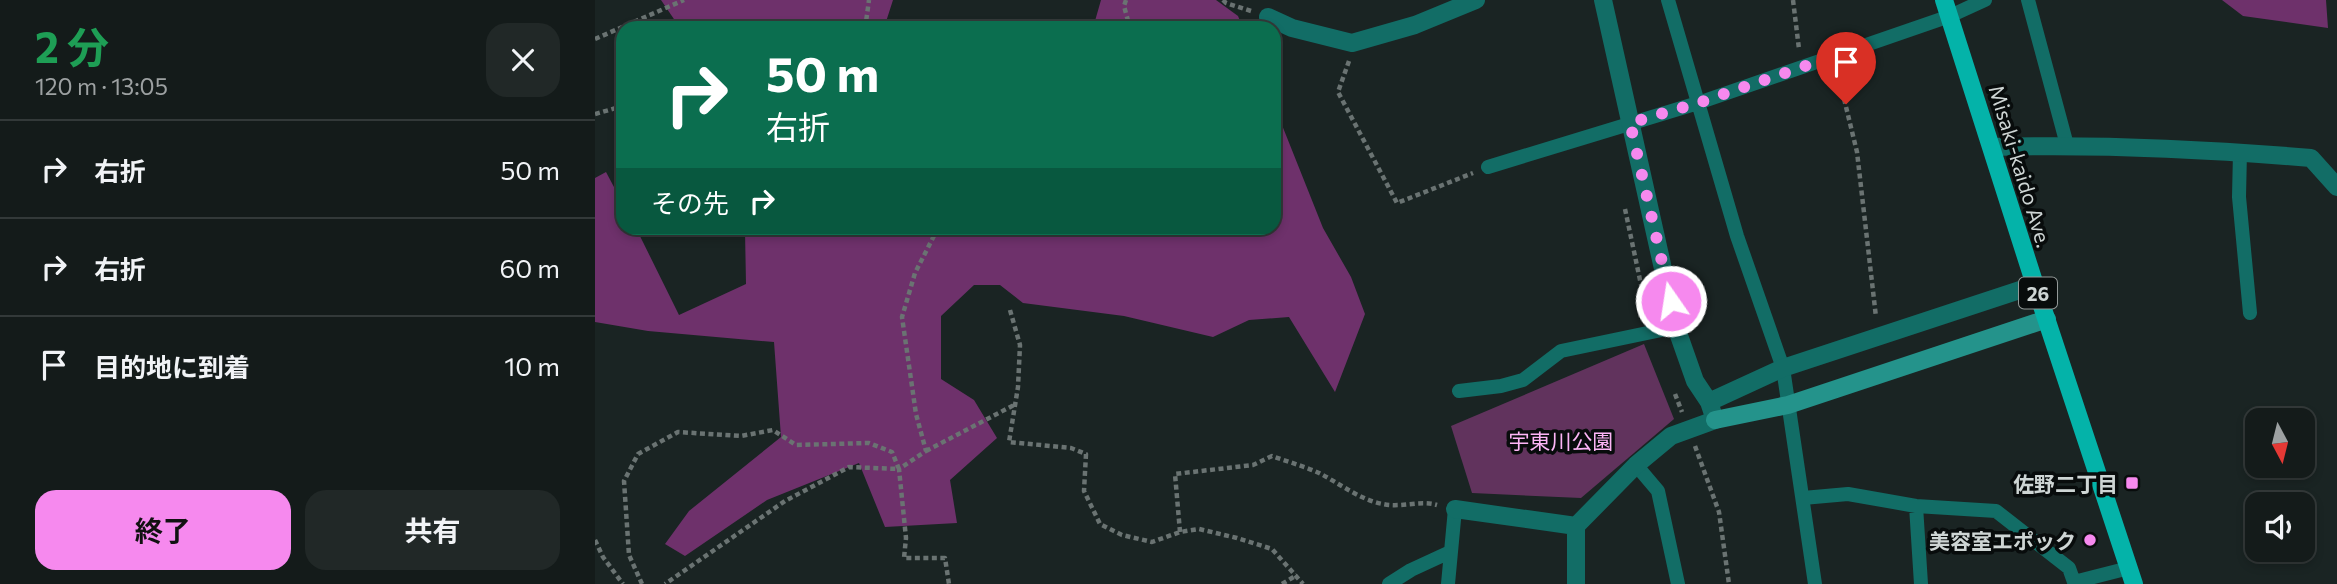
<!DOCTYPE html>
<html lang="ja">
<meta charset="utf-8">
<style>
body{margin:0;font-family:Commissioner,"Noto Sans JP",sans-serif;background:#212827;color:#f1f3f6;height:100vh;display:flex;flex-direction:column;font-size:26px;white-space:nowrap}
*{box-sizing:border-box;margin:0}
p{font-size:23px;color:#9da1a2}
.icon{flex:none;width:38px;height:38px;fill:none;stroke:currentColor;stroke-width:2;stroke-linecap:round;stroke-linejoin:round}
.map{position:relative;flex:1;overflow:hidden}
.drawer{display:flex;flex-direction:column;background:#141b1a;width:595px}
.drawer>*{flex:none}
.guide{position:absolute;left:21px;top:21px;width:665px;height:214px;border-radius:21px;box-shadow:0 4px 10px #0003,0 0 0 2px #333939;background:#0b6e4f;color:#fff;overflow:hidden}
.needle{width:46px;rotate:173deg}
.buttons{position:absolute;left:1650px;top:408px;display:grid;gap:14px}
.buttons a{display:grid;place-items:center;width:70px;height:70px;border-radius:14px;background:#141b1a;box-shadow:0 4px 10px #0003,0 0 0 2px #333939;font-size:35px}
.pin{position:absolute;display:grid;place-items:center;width:60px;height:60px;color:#fff;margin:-72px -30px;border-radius:50% 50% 50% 0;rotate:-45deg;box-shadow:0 0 7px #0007}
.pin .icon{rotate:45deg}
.me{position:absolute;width:77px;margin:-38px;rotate:347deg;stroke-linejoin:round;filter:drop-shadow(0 0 5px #0008)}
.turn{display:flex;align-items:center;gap:24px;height:147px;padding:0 35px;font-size:32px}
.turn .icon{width:91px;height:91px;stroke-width:2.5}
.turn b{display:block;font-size:49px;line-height:60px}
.then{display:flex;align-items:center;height:66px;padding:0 35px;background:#0003;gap:14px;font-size:26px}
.round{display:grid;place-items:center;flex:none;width:74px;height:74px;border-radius:21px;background:#212827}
.overview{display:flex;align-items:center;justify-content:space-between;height:119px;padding:0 35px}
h1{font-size:42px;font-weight:700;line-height:52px;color:#1e9e55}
.cta{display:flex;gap:14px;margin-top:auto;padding:14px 35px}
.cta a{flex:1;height:80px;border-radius:21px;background:#f689ee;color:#111;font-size:28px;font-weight:700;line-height:80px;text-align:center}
.cta a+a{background:#212827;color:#f1f3f6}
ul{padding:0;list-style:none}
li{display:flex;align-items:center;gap:21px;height:98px;padding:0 35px;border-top:2px solid #333939}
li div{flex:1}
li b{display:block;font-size:26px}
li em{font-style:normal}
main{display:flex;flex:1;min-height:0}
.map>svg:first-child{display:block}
</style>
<main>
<section class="drawer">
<div class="overview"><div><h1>2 分</h1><p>120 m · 13:05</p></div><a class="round"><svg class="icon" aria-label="close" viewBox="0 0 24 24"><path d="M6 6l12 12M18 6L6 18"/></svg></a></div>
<ul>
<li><svg class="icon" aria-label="right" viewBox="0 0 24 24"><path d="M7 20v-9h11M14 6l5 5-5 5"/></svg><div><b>右折</b></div><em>50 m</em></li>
<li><svg class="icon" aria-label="right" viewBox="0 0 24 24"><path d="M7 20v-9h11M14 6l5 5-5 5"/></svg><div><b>右折</b></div><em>60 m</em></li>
<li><svg class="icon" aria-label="arrive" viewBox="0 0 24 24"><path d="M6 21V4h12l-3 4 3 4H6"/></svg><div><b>目的地に到着</b></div><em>10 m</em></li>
</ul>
<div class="cta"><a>終了</a><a>共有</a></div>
</section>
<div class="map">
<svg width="1742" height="584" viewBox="0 0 1742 584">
<rect width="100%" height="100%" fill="#1a2423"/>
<!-- green -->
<path fill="#61335d" d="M1049,344L1079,419L986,498L877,493L856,426Z"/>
<!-- forest -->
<path fill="#6e316b" d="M66,0H298L289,28H85Z
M506,0H621L643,16L648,28H498Z
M1627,0H1731L1733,28L1648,16Z
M679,105L728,228L756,277L770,314L740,392L694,317L654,320L618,337L529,316L428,303L405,285H379L346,316V379L379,400L402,438L355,480L362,523L290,527L264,463L172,500L90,556L70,544L94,511L186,437L179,342L53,331L0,322V178L11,172L28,204V228H41L84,315L151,284L150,231L153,228H679Z"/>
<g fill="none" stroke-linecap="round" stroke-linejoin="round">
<!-- path -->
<path stroke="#6a7372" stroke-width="4.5" stroke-dasharray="5 3.5" stroke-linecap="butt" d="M531,0L529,6L535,28
M628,0L631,3L656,11
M1198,0L1204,49
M273,28L271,22L274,0
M0,39L89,0
M754,61L743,92L802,203L878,173
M1243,74L1262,152L1281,317
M0,114L28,106
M1030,209L1052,313
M102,228V230
M343,228L320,273L307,317L321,414L331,451L304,469L311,538L309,558H350L354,584
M415,310L425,345L423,387L414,442L476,448L491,454L489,491L505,524L527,535L557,542L585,532L604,529L642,538L677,549L708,584
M1080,394L1087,412
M1100,446L1124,512L1134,584
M331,451L419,405
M585,532L580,474L658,465L677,456C693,462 709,466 724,473C744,483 765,500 788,504C806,508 825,500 842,505
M0,540L8,557L28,584
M47,584L34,555L29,481L43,454L83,432L146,436L178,430L201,445L274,443L297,452L304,469L254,467L190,501L70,584
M687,584L702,575"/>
<!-- lane -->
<path stroke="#126d66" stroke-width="14" d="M1073,0L1142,236L1188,368L1220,584
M1433,0L1472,145
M1645,152L1644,197L1655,313
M893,167L1103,103L1355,16L1390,0
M864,391L906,386L928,380L966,351L1081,327
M1041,465L1063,491L1083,584
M1208,498L1253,494L1321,506L1401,511L1474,568L1479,582L1534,568
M1321,506L1326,584
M794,584L816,570L855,552
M853,584L860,509"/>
<!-- street -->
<path stroke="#126d66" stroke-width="18" d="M673,17L697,28L757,43L820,25L881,0
M1397,147C1503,144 1610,149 1716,158L1742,187
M1114,402L1188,368L1440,285
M860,509L981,526
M981,584V526L1041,465L1076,436L1120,420L1114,402L1100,381L1081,327L1008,0"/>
<!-- secondary -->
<path stroke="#24938b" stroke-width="18" d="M1120,420L1193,405L1452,319"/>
<!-- primary -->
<path stroke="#04b3a9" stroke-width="18" d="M1349,0L1440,285L1539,584"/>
</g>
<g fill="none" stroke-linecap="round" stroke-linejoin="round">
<!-- route -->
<path stroke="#f689ee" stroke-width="12" stroke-dasharray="0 21.6" d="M1076,301L1035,123L1103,103L1239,56L1251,104"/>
</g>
<!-- markers -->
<g fill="#f689ee" stroke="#080c0c" stroke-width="2.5">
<rect x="1530" y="476" width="14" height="14" rx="3.5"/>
<circle cx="1495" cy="540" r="7"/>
</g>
<g text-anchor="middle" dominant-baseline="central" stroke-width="7" stroke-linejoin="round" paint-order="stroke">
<!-- shield labels -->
<rect fill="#080c0c" stroke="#939998" stroke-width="2" x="1424" y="277.5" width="38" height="31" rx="5"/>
<g font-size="19" font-weight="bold" fill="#ced5d4">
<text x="1443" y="293">26</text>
</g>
<!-- street labels -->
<g font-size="21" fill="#ced5d4" stroke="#080c0c">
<text transform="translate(1426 166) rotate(73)">Misaki-kaido Ave.</text>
</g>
<!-- park labels -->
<g font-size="21" fill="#fdb5f6" stroke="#080c0c">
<text x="966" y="440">宇東川公園</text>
</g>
<!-- poi labels -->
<g font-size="21" font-weight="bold" fill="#ced5d4" stroke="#080c0c" text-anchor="end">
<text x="1523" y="483">佐野二丁目</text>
<text x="1481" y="540">美容室エポック</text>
</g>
</g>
</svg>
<div class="buttons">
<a><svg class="needle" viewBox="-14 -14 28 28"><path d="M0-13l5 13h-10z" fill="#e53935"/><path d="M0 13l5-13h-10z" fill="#9da1a2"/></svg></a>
<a><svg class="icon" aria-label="sound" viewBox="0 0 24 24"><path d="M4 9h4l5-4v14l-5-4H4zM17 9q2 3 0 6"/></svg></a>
</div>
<div class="pin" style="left:1251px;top:104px;background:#d93025"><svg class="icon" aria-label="arrive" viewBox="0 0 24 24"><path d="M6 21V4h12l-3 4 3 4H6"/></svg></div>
<svg class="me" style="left:1076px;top:301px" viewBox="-20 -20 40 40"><circle r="17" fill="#f689ee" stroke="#fff" stroke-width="3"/><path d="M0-11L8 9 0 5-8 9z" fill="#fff"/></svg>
<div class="guide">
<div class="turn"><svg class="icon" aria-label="right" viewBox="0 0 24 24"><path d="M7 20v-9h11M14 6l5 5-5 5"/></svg><div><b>50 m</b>右折</div></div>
<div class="then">その先<svg class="icon" aria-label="right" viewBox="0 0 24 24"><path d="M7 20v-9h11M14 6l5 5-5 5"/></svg></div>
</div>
</div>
</main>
